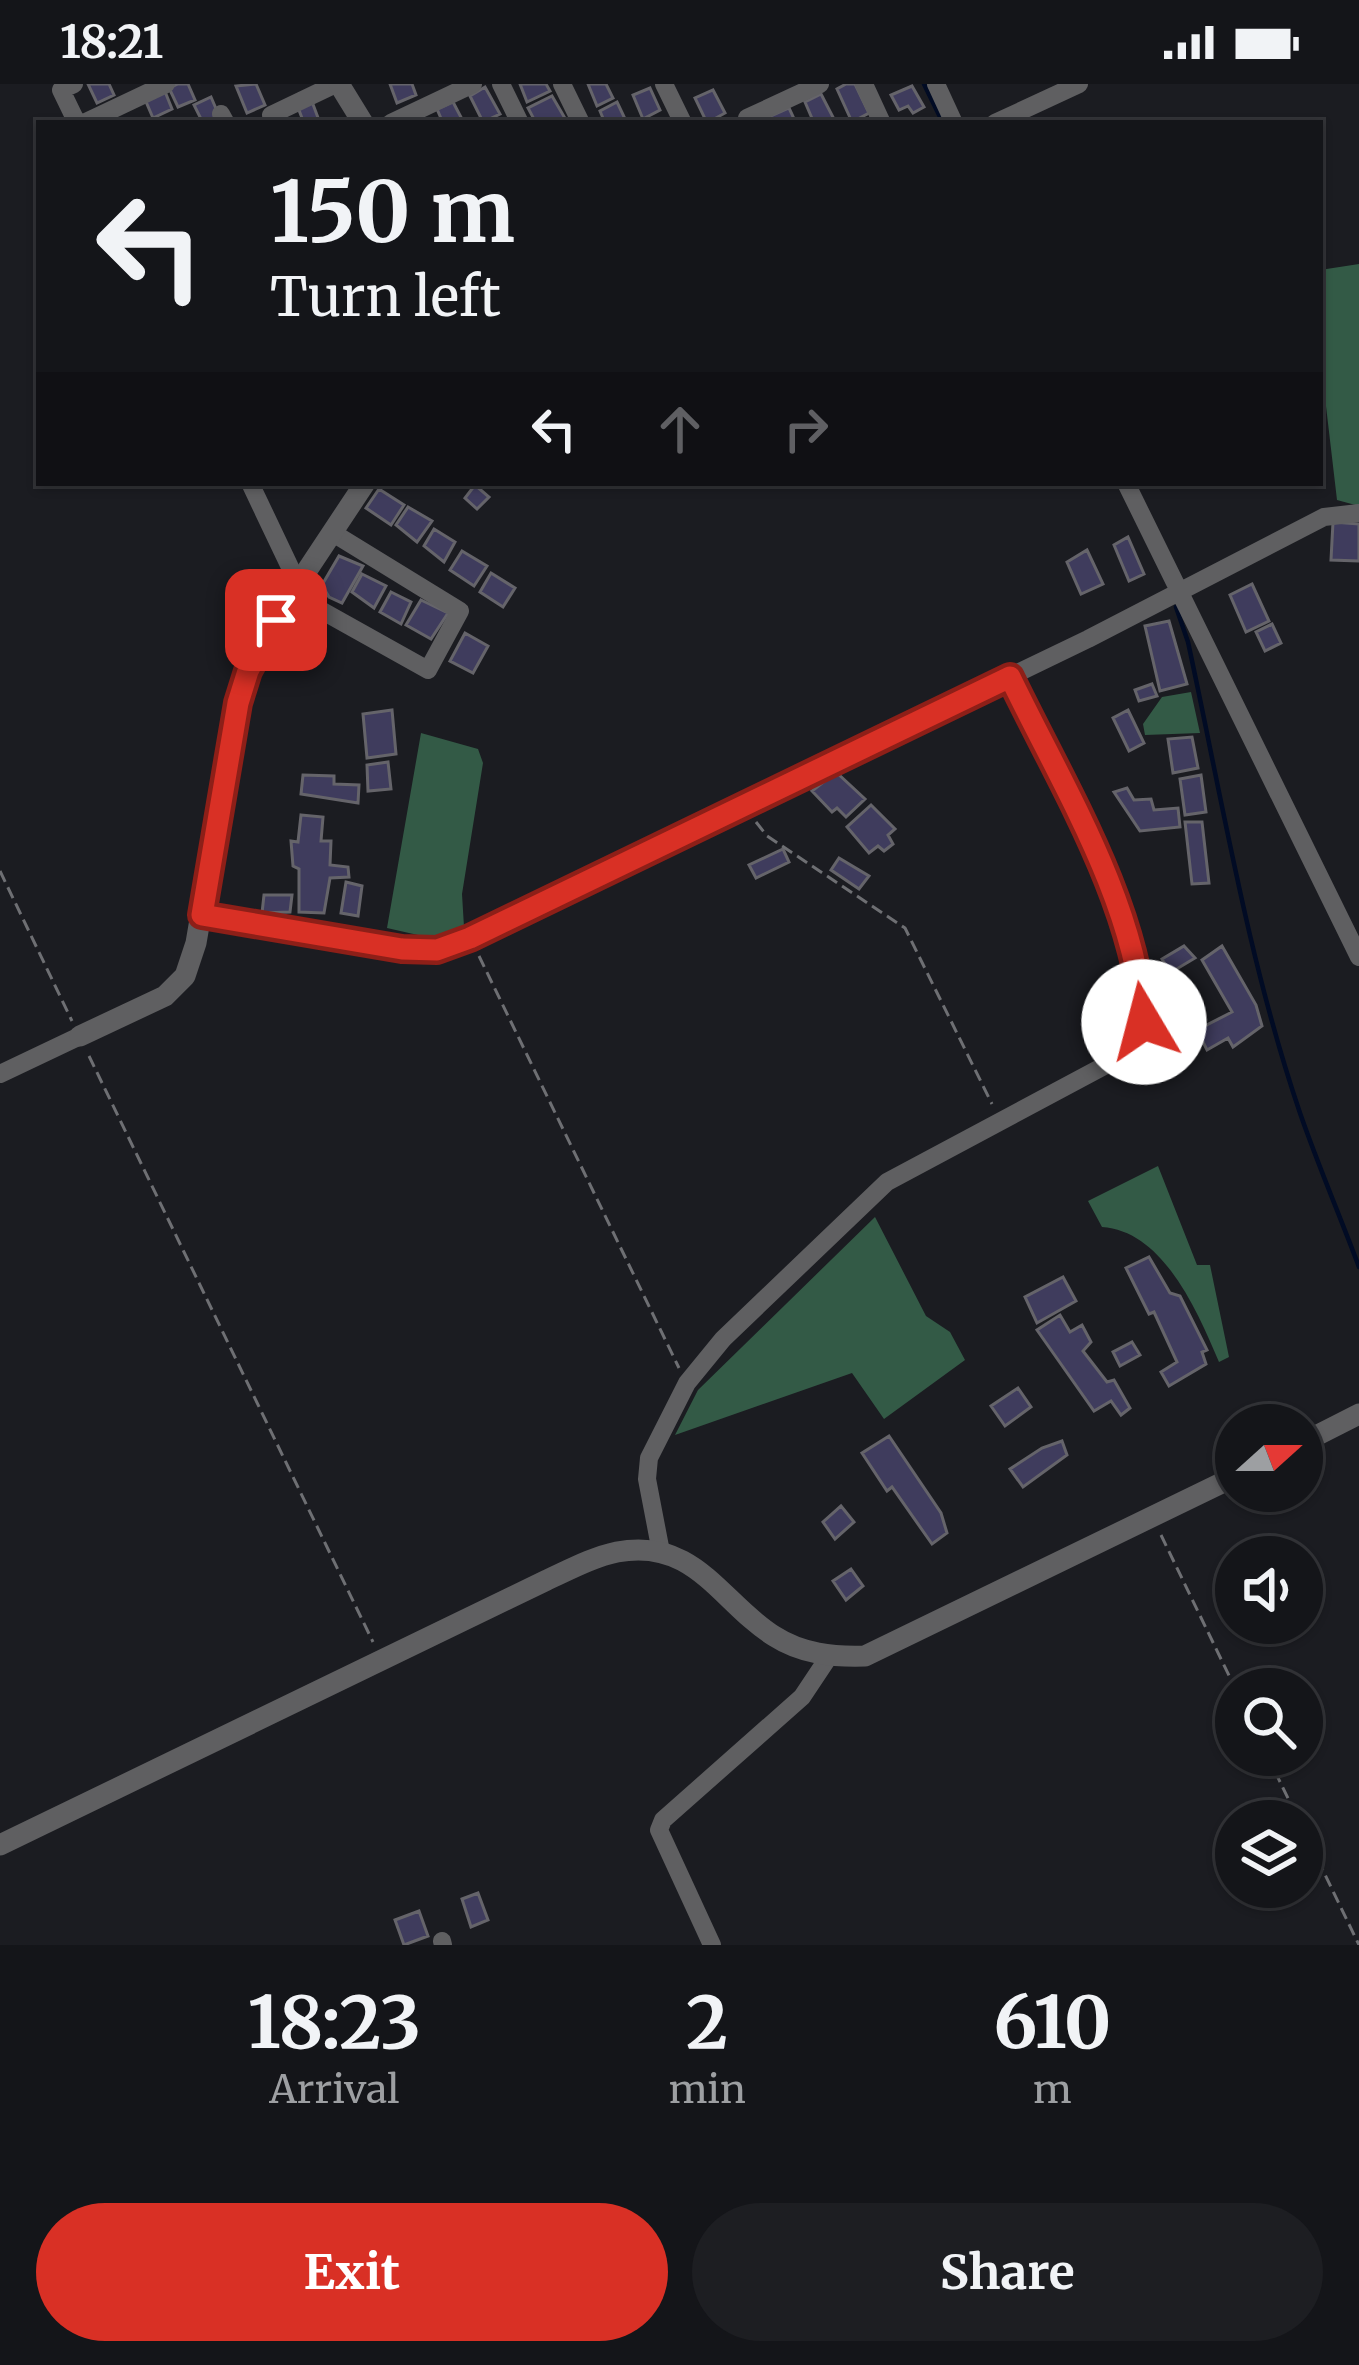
<!DOCTYPE html>
<style>
body{margin:0;font-family:Merriweather,serif;background:#1d1e22;color:#f1f3f6;height:100vh;display:flex;flex-direction:column;font-size:45px;white-space:nowrap}
*{box-sizing:border-box;margin:0}
p{font-size:39px;color:#9d9fa2}
.icon{flex:none;width:66px;height:66px;fill:none;stroke:currentColor;stroke-width:2;stroke-linecap:round;stroke-linejoin:round}
.map{position:relative;height:1861px;overflow:hidden}
.drawer{display:flex;flex-direction:column;background:#141519;flex:1}
.drawer>*{flex:none}
.guide{position:absolute;left:36px;top:36px;width:1287px;height:366px;border-radius:0px;box-shadow:0 3px 9px #0004,0 0 0 3px #333438;background:#141519;color:#f1f3f6;overflow:hidden}
.needle{width:78px;rotate:69deg}
.tools{position:absolute;left:1215px;top:1320px;display:grid;gap:24px}
.tools a{display:grid;place-items:center;width:108px;height:108px;border-radius:50%;background:#141519;box-shadow:0 3px 9px #0004,0 0 0 3px #333438;font-size:60px}
.pin{position:absolute;display:grid;place-items:center;width:102px;height:102px;color:#fff;margin:-51px;border-radius:24px;box-shadow:0 6px 18px #0006}
.me{position:absolute;width:132px;margin:-66px;rotate:352deg;stroke-linejoin:round;filter:drop-shadow(0 0 9px #0008)}
.turn{display:flex;align-items:center;gap:42px;height:252px;padding:0 36px;font-size:54px}
.turn .icon{width:156px;height:156px;stroke-width:2.5}
.turn b{display:block;font-size:84px;line-height:102px}
.lanes{display:flex;align-items:center;height:114px;padding:0 36px;background:#0003;justify-content:center;gap:60px;direction:ltr}
.lanes .off{opacity:.35}
.eta{display:flex;justify-content:space-evenly;align-items:center;height:204px;text-align:center}
.eta b{font-size:72px;font-weight:700;line-height:84px}
.action{display:flex;gap:24px;margin-top:auto;padding:24px 36px}
.action a{flex:1;height:138px;border-radius:72px;background:#d93025;color:#fff;font-size:48px;font-weight:700;line-height:138px;text-align:center}
.action a+a{background:#1d1e22;color:#f1f3f6}
.status{display:flex;justify-content:space-between;align-items:center;height:84px;padding:0 60px;background:#141519;direction:ltr}
.status svg{height:33px;fill:currentColor}
.map>svg:first-child{display:block}
</style>
<div class="status"><b>18:21</b><svg viewBox="0 0 49 12"><path d="M0 12V9h3v3zM5 12V6h3v6zM10 12V3h3v9zM15 12V0h3v12zM26 1h20v11H26zM47 4h2v5h-2z"/></svg></div>
<div class="map">
<svg width="1359" height="1861" viewBox="0 0 1359 1861">
<rect width="100%" height="100%" fill="#1b1c21"/>
<!-- forest -->
<path fill="#335a46" d="M1359,180V422L1337,416L1320,271V186Z
M1191,608L1200,649L1145,651L1143,640L1162,613Z
M421,649L478,665L483,679L462,810L464,843L431,854L387,844Z
M1158,1082L1197,1181H1210L1229,1273L1219,1278C1198,1229 1164,1147 1102,1143L1088,1117Z
M875,1133L926,1232L950,1248L965,1276L884,1335L852,1289L675,1351L698,1306Z"/>
<g fill="none" stroke-linecap="round" stroke-linejoin="round">
<!-- stream -->
<path stroke="#010b24" stroke-width="4.5" d="M924,0L943,39
M1176,523L1188,558C1222,715 1248,876 1300,1029C1318,1081 1340,1132 1359,1183"/>
</g>
<!-- building -->
<path fill="#3f3c5d" stroke="#65646a" stroke-width="3" d="M88,0H109L114,11L97,19Z
M178,0H188L195,16L178,23L169,4Z
M256,0L265,21L247,29L236,2Z
M390,0H412L416,11L397,19Z
M520,0H546L550,7L527,18Z
M588,0H606L613,14L597,22Z
M846,0H855L869,29L852,38L837,5Z
M912,2L924,23L913,29L908,22L899,26L891,11Z
M485,3L500,30L483,38L470,12Z
M650,4L660,26L643,35L633,11Z
M164,5L172,25L153,34L144,13Z
M713,6L725,29L707,39L695,14Z
M821,10L836,39H814L805,18Z
M552,12L566,36L536,39L528,24Z
M211,13L220,34L203,39L194,21Z
M311,15L320,39H296L302,34L297,21Z
M453,18L464,39H443L437,25Z
M617,18L627,39H605L600,27Z
M789,24L796,39H774L771,32Z
M475,401L489,413L477,425L465,414Z
M379,405L404,421L391,441L366,424Z
M408,423L432,437L417,458L396,441Z
M1333,438L1359,440V477L1331,476Z
M434,445L455,458L444,478L424,462Z
M1128,453L1144,490L1129,497L1114,461Z
M1087,466L1103,500L1081,510L1067,478Z
M462,467L487,482L474,502L450,486Z
M339,472L363,482L342,519L329,513L322,501Z
M491,489L515,504L503,523L480,508Z
M362,490L386,502L374,524L352,508Z
M1252,500L1269,537L1246,548L1230,511Z
M391,508L411,518L401,540L380,528Z
M421,516L448,529L431,555L406,541Z
M1169,537L1187,600L1160,607L1145,542Z
M1272,540L1281,559L1265,567L1256,548Z
M465,549L488,562L473,589L450,577Z
M1152,600L1157,612L1139,617L1135,606Z
M392,626L396,670L367,674L363,630Z
M1128,626L1144,659L1129,667L1113,634Z
M1192,653L1198,684L1173,689L1168,655Z
M388,678L391,705L368,707L367,681Z
M836,688L865,715L846,733L837,724L832,728L812,707Z
M303,691L334,692V700L359,701L358,719L301,710Z
M1201,691L1206,728L1185,731L1180,695Z
M1127,704L1134,716L1151,715L1154,726L1178,724L1180,743L1140,747L1114,708Z
M871,721L895,745L888,751L893,760L884,767L878,762L869,769L847,743Z
M301,731L323,733L321,757H331L330,781L348,783L349,793L330,794L324,829L299,828V785L293,782L291,757L298,758Z
M1185,738H1202L1209,799L1192,800Z
M783,765L789,778L756,794L749,781Z
M839,774L869,792L859,805L831,786Z
M346,798L362,802L358,832L341,829Z
M264,811H292L290,828L262,829Z
M1184,862L1195,874L1170,889L1162,875Z
M1222,862L1256,921L1262,942L1233,963L1228,954L1207,966L1197,946L1232,928L1202,876Z
M1162,879L1169,899L1151,904L1145,885Z
M1149,1173L1170,1209L1180,1212L1207,1266L1202,1268L1206,1280L1169,1302L1161,1288L1177,1278L1154,1228L1149,1230L1126,1184Z
M1063,1193L1076,1217L1037,1239L1025,1213Z
M1060,1231L1070,1248L1082,1241L1091,1258L1083,1267L1107,1298L1114,1296L1130,1324L1121,1331L1111,1317L1094,1327L1037,1246Z
M1132,1258L1140,1271L1120,1282L1113,1268Z
M1018,1304L1031,1323L1005,1342L991,1322Z
M889,1352L941,1429L947,1449L932,1460L892,1403L887,1407L862,1369Z
M1062,1357L1067,1371L1023,1403L1010,1385L1042,1364Z
M841,1422L854,1438L835,1455L823,1438Z
M851,1485L863,1502L846,1516L833,1497Z
M478,1809L488,1836L471,1843L462,1815Z
M419,1827L428,1852L404,1861L395,1836Z"/>
<g fill="none" stroke-linecap="round" stroke-linejoin="round">
<!-- path -->
<path stroke="#6e6f73" stroke-width="3" stroke-dasharray="12 6" stroke-linecap="butt" d="M756,738L767,752L905,844L992,1020
M0,787L72,937
M479,872L679,1284
M89,972L373,1558
M1161,1451L1236,1606
M1267,1671L1299,1737
M1302,1743L1359,1861"/>
<!-- minor -->
<path stroke="#5f5f61" stroke-width="18" d="M74,0L61,6L77,39
M501,0L520,39
M562,0L581,39
M664,0L683,39
M864,0L882,39
M936,0L954,39
M221,30L226,39
M84,39L166,0
M274,39L271,31L336,0
M391,39L473,0
M749,39L747,34L820,0
M995,39L1079,0
M250,399L298,500
M1126,399L1359,873
M292,510L428,586L460,527L333,449
M202,831L402,865L437,866L470,854L1088,555L1324,433L1359,429
M0,990L80,952
M661,1468L647,1395L649,1374L687,1299L723,1255L887,1098L1119,974C1127,970 1136,966 1140,958C1173,897 1041,657 1010,593
M442,1857L443,1861
M712,1861L659,1746L663,1736L802,1613L830,1571"/>
<!-- tertiary -->
<path stroke="#5f5f61" stroke-width="21" d="M339,0L363,39
M80,952L165,912L185,892L196,859L230,660L248,587L298,500L365,399
M1302,1359L1359,1330
M0,1761L547,1496C569,1486 593,1473 617,1468C695,1453 721,1519 774,1552C802,1570 833,1573 865,1572L1236,1392"/>
</g>
<g fill="none" stroke-linecap="round" stroke-linejoin="round">
<!-- route casing -->
<g stroke="#8d1f18" stroke-width="30">
<path id="route" d="M276,536L248,587L238,619L202,831L402,865L437,866L470,854L1010,593C1062,701 1135,817 1144,938"/>
</g>
<!-- route -->
<use href="#route" stroke="#d93025" stroke-width="21"/>
</g>
</svg>
<div class="tools">
<a><svg class="needle" viewBox="-14 -14 28 28"><path d="M0-13l5 13h-10z" fill="#e53935"/><path d="M0 13l5-13h-10z" fill="#9d9fa2"/></svg></a>
<a><svg class="icon" aria-label="sound" viewBox="0 0 24 24"><path d="M4 9h4l5-4v14l-5-4H4zM17 9q2 3 0 6"/></svg></a>
<a><svg class="icon" aria-label="search" viewBox="0 0 24 24"><circle cx="10" cy="10" r="6"/><path d="M15 15l6 6"/></svg></a>
<a><svg class="icon" aria-label="layers" viewBox="0 0 24 24"><path d="M12 4l9 5-9 5-9-5zM3 14l9 5 9-5"/></svg></a>
</div>
<div class="pin" style="left:276px;top:536px;background:#d93025"><svg class="icon" aria-label="arrive" viewBox="0 0 24 24"><path d="M6 21V4h12l-3 4 3 4H6"/></svg></div>
<svg class="me" style="left:1144px;top:938px" viewBox="-20 -20 40 40"><circle r="19" fill="#fff"/><path d="M0-13L10 11 0 6-10 11z" fill="#d93025"/></svg>
<div class="guide">
<div class="turn"><svg class="icon" aria-label="left" viewBox="0 0 24 24"><path d="M17 20v-9H6M10 6l-5 5 5 5"/></svg><div><b>150 m</b>Turn left</div></div>
<div class="lanes"><svg class="icon" aria-label="left" viewBox="0 0 24 24"><path d="M17 20v-9H6M10 6l-5 5 5 5"/></svg><svg class="icon off" aria-label="ahead" viewBox="0 0 24 24"><path d="M12 20V5M6 11l6-6 6 6"/></svg><svg class="icon off" aria-label="right" viewBox="0 0 24 24"><path d="M7 20v-9h11M14 6l5 5-5 5"/></svg></div>
</div>
</div>
<section class="drawer">
<div class="eta">
<div><b>18:23</b><p>Arrival</p></div>
<div><b>2</b><p>min</p></div>
<div><b>610</b><p>m</p></div>
</div>
<div class="action"><a>Exit</a><a>Share</a></div>
</section>
